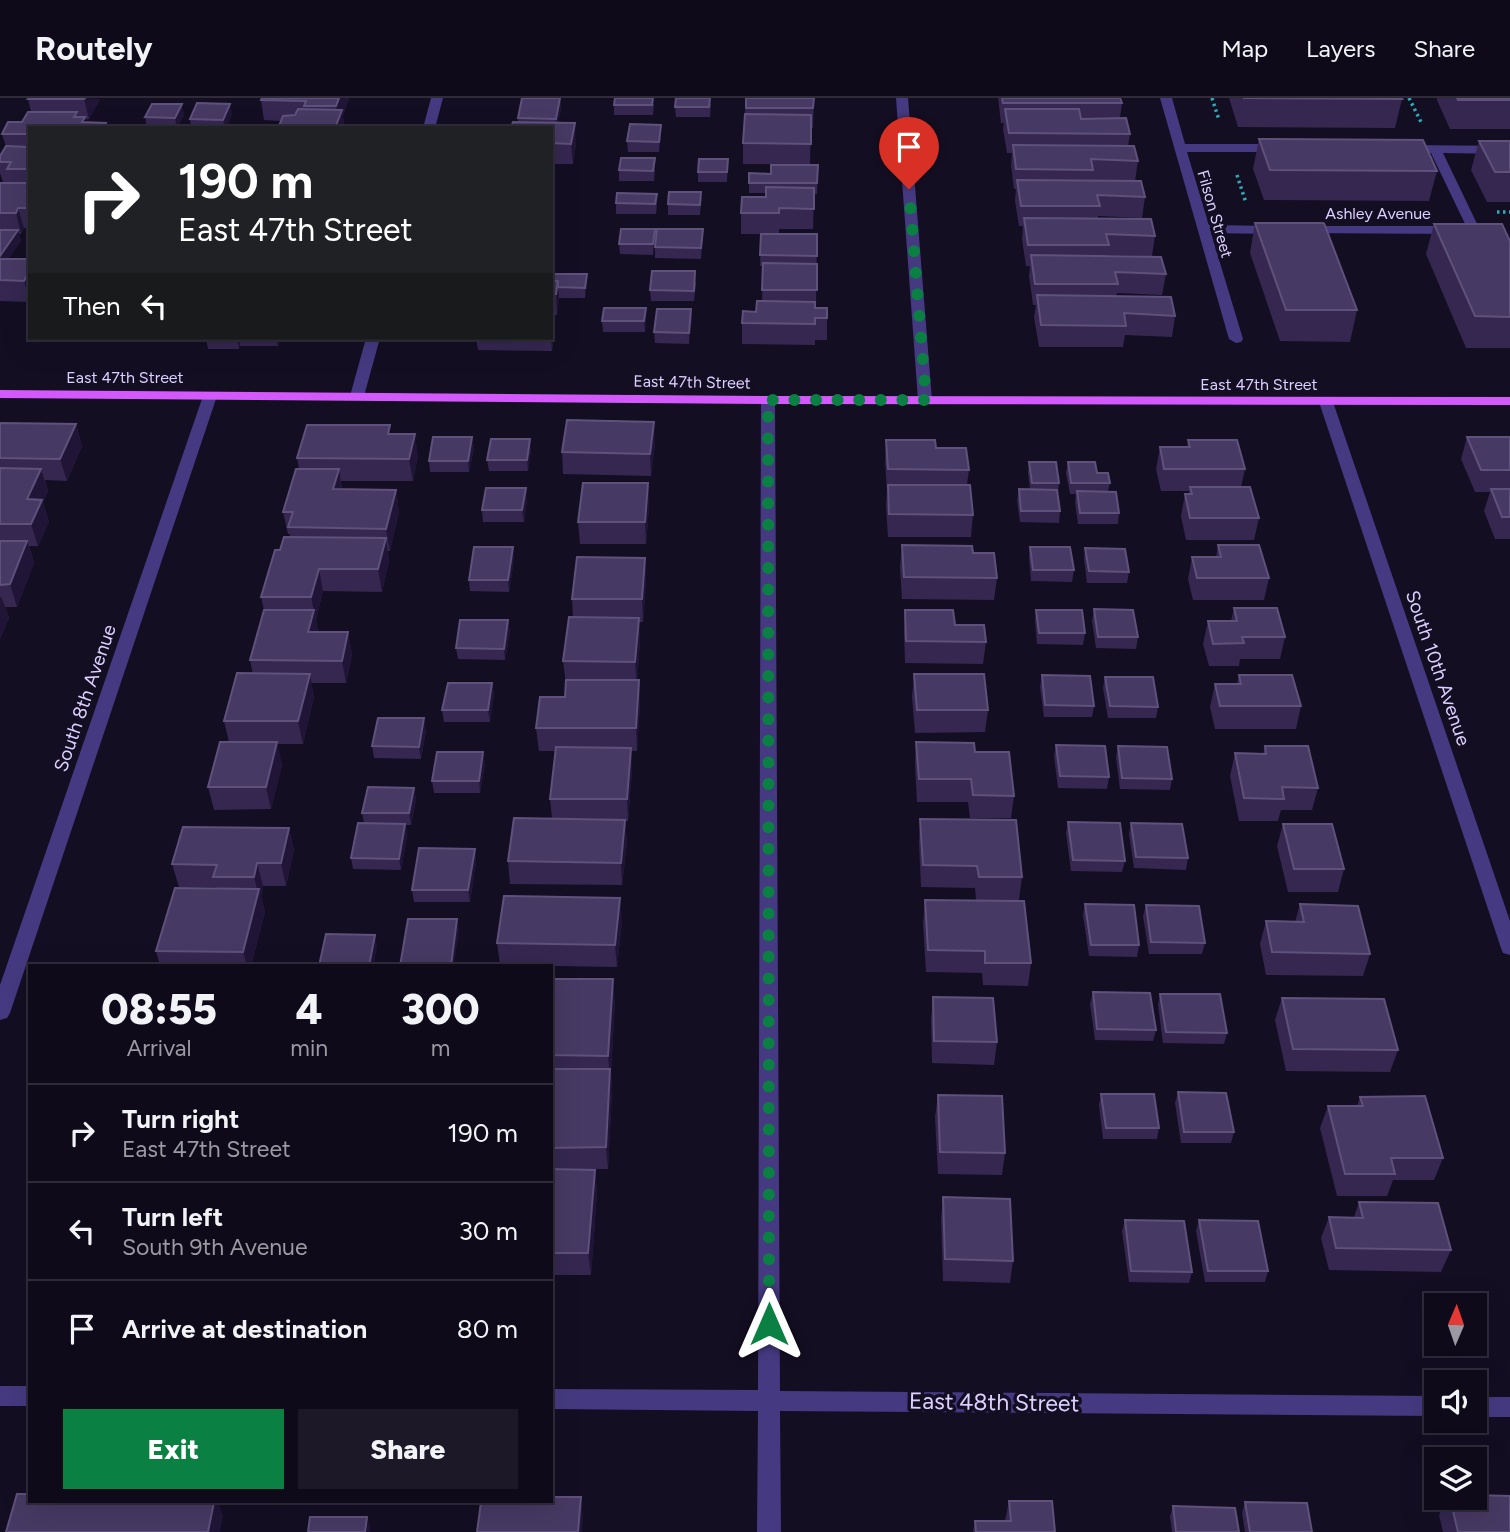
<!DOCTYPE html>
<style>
body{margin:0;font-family:Figtree,sans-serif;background:#1d1827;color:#f1f3f6;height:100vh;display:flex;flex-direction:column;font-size:26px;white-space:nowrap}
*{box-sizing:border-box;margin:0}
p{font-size:23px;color:#9b9aa2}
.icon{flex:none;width:38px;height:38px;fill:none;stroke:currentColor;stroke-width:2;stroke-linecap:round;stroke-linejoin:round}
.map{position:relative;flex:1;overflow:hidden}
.details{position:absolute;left:28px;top:866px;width:525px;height:539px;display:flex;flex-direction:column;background:#0f0a1a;border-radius:0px;box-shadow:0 7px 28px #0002,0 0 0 2px #2f2b39}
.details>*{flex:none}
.top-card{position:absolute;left:28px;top:28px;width:525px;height:214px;border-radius:0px;box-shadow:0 7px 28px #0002,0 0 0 2px #2f2b39;background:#202124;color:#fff;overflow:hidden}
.needle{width:46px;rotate:2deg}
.buttons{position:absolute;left:1424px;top:1195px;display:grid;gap:14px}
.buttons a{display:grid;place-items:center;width:63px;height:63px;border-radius:0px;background:#0f0a1a;box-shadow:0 7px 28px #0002,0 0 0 2px #2f2b39;font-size:35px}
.pin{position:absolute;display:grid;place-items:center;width:60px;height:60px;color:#fff;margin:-72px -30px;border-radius:50% 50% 50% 0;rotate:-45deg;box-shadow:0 0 7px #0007}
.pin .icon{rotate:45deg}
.me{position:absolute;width:77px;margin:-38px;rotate:0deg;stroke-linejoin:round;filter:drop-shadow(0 0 5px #0008)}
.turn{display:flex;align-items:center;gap:24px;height:147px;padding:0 35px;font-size:32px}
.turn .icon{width:91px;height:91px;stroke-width:2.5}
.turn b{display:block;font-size:49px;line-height:60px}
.then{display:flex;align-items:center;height:66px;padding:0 35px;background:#0003;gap:14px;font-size:26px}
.eta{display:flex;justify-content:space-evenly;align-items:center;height:119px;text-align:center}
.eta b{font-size:42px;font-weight:800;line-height:49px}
.primary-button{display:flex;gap:14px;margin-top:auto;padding:14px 35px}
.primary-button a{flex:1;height:80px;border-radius:0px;background:#0b8043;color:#fff;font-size:28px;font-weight:800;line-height:80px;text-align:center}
.primary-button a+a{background:#1d1827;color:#f1f3f6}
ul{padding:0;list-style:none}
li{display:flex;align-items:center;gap:21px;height:98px;padding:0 35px;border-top:2px solid #2f2b39}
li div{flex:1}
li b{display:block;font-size:26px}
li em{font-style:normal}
header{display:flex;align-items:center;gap:42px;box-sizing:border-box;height:98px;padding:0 35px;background:#0f0a1a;border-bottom:2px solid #2f2b39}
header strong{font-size:33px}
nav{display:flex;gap:38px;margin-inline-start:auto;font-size:24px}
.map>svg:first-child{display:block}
</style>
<header>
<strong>Routely</strong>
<nav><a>Map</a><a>Layers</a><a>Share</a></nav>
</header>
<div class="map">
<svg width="1510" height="1434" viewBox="0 0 1510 1434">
<rect width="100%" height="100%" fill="#140e23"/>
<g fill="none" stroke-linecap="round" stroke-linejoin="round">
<!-- path -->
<path stroke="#30abb3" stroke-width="3.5" stroke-dasharray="2.5 3.5" stroke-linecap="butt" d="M1212,0L1219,22
M1409,0L1421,24
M1237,77L1246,105
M1497,114H1510"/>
<!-- minor -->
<path fill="#453a81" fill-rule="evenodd" d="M431,0H443L435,30H423Z
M896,0H908L932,302L925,306L918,302Z
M1160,0H1172L1185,46H1279L1285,50L1279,54H1187L1209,127L1276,128L1282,132L1276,136L1211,135L1243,241L1241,244L1236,245L1229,241Z
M1405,47L1510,48V56L1443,55L1480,132L1478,135L1474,136L1468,132L1431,55L1401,54V48Z
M1304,128H1454L1460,132L1454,136L1300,135L1298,132Z
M366,240H380L364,298L357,302L350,298Z
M210,294L217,298L10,915L7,920L0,922V887L203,298Z
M768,298L775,302L780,1293L1437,1298V1318L780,1313L781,1434H757L758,1313L551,1311V1291L758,1292L761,302Z
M1326,300L1333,304L1510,823V857L1503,855L1501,850L1319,304Z
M0,1288H30V1308H0Z
M1475,1299H1510V1319H1475Z"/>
<!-- major -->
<path fill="#d459fd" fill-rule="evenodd" d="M0,292L768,298L1510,299V307L768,306L0,300Z"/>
</g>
<!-- wall -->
<path fill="#352750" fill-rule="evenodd" d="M349,0L343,18L344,30H279L281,23L264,22L261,2Z
M560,0L561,10L558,25L576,45L573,66H551V30L518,24V20Z
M746,0H814L813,30H811L810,66H743V45Z
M998,0H1120L1122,5L1120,20L1130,36L1128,48L1138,63L1135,83L1145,99L1142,120L1098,118V121L1155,138L1152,158L1166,176L1162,197L1117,195L1116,198L1175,218L1172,239L1125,237L1123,249H1039L1034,219L1036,207H1033L1029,178L1030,168H1026L1022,141L1023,128H1019L1015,103L1016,91H1014L1011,67L1012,55H1007L1003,31L1004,25H1001ZM1092,82L1125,83H1092ZM1107,157L1144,158H1107Z
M1229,0H1401L1402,1L1395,30L1238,29Z
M1437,0H1510V31H1450L1437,2Z
M28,1H100L89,21L30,30V131L24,130L21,136H19L21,143L8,161H30V204L0,203V85H11L3,84L0,75V58L6,49L2,36L22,24L31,14Z
M654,6L653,17H614V7Z
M711,6L710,19H676L675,9Z
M232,16L226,30H191L190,21Z
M184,17L177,30L147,29L145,19Z
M661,27V37L659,54H628L627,43Z
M1259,41L1437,73L1429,103L1264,102L1253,71Z
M1479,43H1510V104H1487L1471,72Z
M728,61L727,84H698V74Z
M818,67L817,96H814L813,131H779V136H817L816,210L827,220V242H815V247L742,246V225L756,214L762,203L763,168H760L761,136H741V115L766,99V95H749V85L771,76Z
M655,71L654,83H619V72Z
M657,96V106L656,116H616V105Z
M701,105L700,117H668V106Z
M1255,125L1357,212L1350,244L1280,243L1250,155Z
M1434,126L1510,143V250H1466L1426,156Z
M703,131L701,161L655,160V149Z
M655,142L653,157L620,156L619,146Z
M551,176H587V187L585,200H559L557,217H553L554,236L552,253L478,252L476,240H551Z
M696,184L694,203H651L650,192Z
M646,210V221L645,234H603L602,223Z
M691,211L689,246L655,245L654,234Z
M64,240H94L93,241Z
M109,240H139V241Z
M206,240H280L278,248H240L239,251H208Z
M0,325L76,326L82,348L67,383L45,382L48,393L43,404L49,424L38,448H29L34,465L17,509H5L9,520L0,541Z
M391,336L418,358L413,383H341L342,391L396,392L399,414L390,453H388L389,463L382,494L323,493L316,522L318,534H348L352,557L346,585H311L314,599L303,646H277L282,667L271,711L214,712L208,689L229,644L224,623L253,576L250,562L264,512L261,499L280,452L290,439V436H288L283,414L299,371L297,360Z
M472,339L474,350L469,374H430L429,363Z
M1467,339H1510V441H1495L1484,413L1490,394H1475L1461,361Z
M886,342L936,350L969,372L967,387L973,417L971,439H888L886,409L887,393L885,364Z
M1188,342L1245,371L1241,389L1259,420L1254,442H1186L1181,418L1185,396H1189V393H1161L1156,371L1160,349H1187Z
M655,345L651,378L563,376L562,354Z
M531,352L528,373H489L487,362Z
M1029,364L1059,385L1058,396L1060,413L1059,425L1020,424L1017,402L1019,391H1030L1028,375Z
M1068,364L1097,375L1110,385L1108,393L1119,415L1118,426H1078L1075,404L1076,396H1070L1066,375Z
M648,385L649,408L646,446H580L578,424Z
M527,401L524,424H483L482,412Z
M902,447L997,480L994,502L902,501L900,469Z
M1218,447L1269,480L1264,502H1193L1188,481L1192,459H1216Z
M1030,449L1074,472L1072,484L1031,483L1029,460Z
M1085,450L1129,474L1127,485H1087L1084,461Z
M514,460L509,494L470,493L469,482Z
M645,460L646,482L643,524H639L640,542L637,582H639L640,605L637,653H631L632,672L628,723H625L627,744L622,787L510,786L508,763L552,720L550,701L555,653H539L536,630L565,599L566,586L563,563L573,519L572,501Z
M1234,510L1285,539L1280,561H1240L1239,568H1209L1203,546L1208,523H1231Z
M1094,511L1138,539L1136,551L1096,550L1092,523Z
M905,512L955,527L986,544L983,566L905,565L904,534Z
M1036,512L1085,535L1083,547L1037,546L1035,523Z
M508,522L510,534L505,562L458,561L456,550Z
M914,576L988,612L985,634L915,635L912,599Z
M1042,577L1094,608L1092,619H1044L1040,589Z
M1239,577L1301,608L1296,631H1215L1210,609L1215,586H1237Z
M1105,579L1158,609L1156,620H1108L1103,590Z
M492,585L494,596L490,624H444L442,612Z
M426,632L421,661L374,660L372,648Z
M916,644L975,654L1014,698L1011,720H970L968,704H917L915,667Z
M1056,647L1109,679L1107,691L1058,690L1054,658Z
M1118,648L1172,681L1170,692L1120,691L1116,659Z
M1265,648L1318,690L1312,712H1281L1278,723H1239L1230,678L1235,655L1263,656Z
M485,665L480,695H434L432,683Z
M414,690L416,702L411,727H406L407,738L401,772L353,771L351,760L364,725L362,715Z
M920,721L1022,779L1019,802H976L975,790L921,789L919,744Z
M1068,724L1125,763L1122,774L1071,773L1066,735Z
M1131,725L1188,760L1186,772L1134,770L1129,736Z
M1283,726L1344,771L1338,794H1288L1277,748Z
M289,730L294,752L286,788H263L261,798L265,814L251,868H160L156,853L217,790L216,789H179L172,766Z
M475,751L476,763L470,804H414L412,792Z
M925,802L1031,865L1028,888L983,887L982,875L926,874L923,825Z
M1085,806L1139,847L1137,859L1089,858L1083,817Z
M1300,806L1370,856L1363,878L1266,877L1260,846L1266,823L1295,824Z
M1146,807L1205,845L1202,856H1149L1143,818Z
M622,823L617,869L500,867L497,845Z
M551,881L615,903L611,974L612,993L608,1071H557L595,1072L597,1094L591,1177H551Z
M1093,894L1156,932L1153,943L1095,942L1090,906Z
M1160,896L1227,935L1224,946L1163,945L1158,907Z
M933,899L997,944L994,967L932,965L931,921Z
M1282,900L1398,952L1390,974L1286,973L1275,922Z
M1178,994L1234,1034L1231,1045H1181L1175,1005Z
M1101,996L1159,1030L1157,1041H1103L1099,1007Z
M938,997L1005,1055L1002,1077L938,1076L935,1019Z
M1360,999L1443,1060L1434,1082H1393L1387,1098H1337L1320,1030L1328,1008H1357Z
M943,1099L1013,1163L1010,1185L943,1183L941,1121Z
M1359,1104L1451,1152L1441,1174L1329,1172L1321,1140L1329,1119H1354Z
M1125,1122L1192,1174L1189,1185L1129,1184L1122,1133Z
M1199,1122L1268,1173L1265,1184H1205L1196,1133Z
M1447,1400H1475L1510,1434H1443L1439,1417Z
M1009,1403L1055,1434H973L975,1423H1005Z
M1245,1404L1312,1434H1245L1242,1415Z
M1173,1408L1239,1434H1172L1170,1418Z"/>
<!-- shaded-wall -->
<path fill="#201536" d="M85,0L100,1L89,21L84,1Z
M339,0H349L343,18L344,30H335L338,22L336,8Z
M560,0L561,10L557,31L556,21Z
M182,6L184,17L177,30L175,20Z
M230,6L232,16L226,30H225L223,22Z
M575,25L576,45L573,66L571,46Z
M661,27V37L659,54V44Z
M18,110L24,130L21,136L16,115Z
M655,131V142L653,157V146Z
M18,132L21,143L2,170L0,164V158Z
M30,172V204L24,183Z
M587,176V187L585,200V190Z
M558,183L559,204L557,217L556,196Z
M646,210V221L645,234L644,223Z
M691,211L692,222L689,246V235Z
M553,214L554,236L552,253L551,240Z
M237,240H239L240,248L239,251Z
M276,240H280L278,248Z
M654,324L655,345L651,378L650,356Z
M76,326L82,348L67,383L60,361Z
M415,336L418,358L413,383L409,361Z
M472,339L474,350L469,374L468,363Z
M530,341L531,352L528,373L527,362Z
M41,371L48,393L43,404L49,424L38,448L31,426L27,401Z
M339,371L342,393L333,391Z
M648,385L649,408L646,446L645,424Z
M526,390L527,401L524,424L522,412Z
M396,392L399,414L390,453L386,431Z
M386,440L389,463L382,494L378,471Z
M27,443L34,465L17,509L10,486Z
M513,449L514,460L509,494L508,482Z
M645,460L646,482L643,524L642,501Z
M319,471L323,493L316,522L311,499Z
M1,498L9,520L0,541V501Z
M314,512L318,535L308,534Z
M639,520L640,542L637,587L635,564Z
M508,522L510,534L505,562L504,551Z
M348,534L352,557L346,585L342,563Z
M310,576L314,599L303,646L298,623Z
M639,582L640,605L637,653L636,630Z
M492,585L494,596L490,624L488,612Z
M424,620L426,632L421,661L419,649Z
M277,644L282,667L271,711L266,689Z
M631,650L632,672L628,723L627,701Z
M483,654L485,665L480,695L479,683Z
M414,690L416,702L411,727L409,715Z
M625,722L627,744L622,787L621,765Z
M405,726L407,738L401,772L399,761Z
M289,730L294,752L286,788L281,765Z
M475,751L476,763L470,804L468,792Z
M257,765L263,788L261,798L265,814L251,868H247L243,854L258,795L254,779Z
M620,800L622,823L617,869L615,847Z
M457,821L459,832L454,868H451Z
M375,837L377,848L374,868H369Z
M613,881L615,903L611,974L612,993L608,1071L606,1049L610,977L608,958Z
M595,1072L597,1094L591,1177L588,1155Z
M581,1399L583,1419L582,1434H578Z
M214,1404H218L223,1418L220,1434H208Z
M367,1419L370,1429V1434H365Z"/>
<!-- building -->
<path fill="#463963" stroke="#5e517b" stroke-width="2" d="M29,0H85L84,1H28Z
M262,0H339L336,8H304L306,3L261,2Z
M522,0H560L556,21L518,20Z
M615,0H653L652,7H614Z
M676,0H710L709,9H675Z
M746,0H814L813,10H746Z
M1002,0H1120L1122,5H1003Z
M1243,0H1401L1402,1Z
M1457,0H1510V2H1458Z
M197,5L230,6L223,22L190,21Z
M152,6H182L175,20L145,19Z
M298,11L342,12L335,30H291V28H279L283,18L295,17Z
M1005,11H1079L1081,21L1126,20L1130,36L1009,35Z
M28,14H77L74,19H85L82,24L106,25L104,30H30V36H2L8,24H22Z
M745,16L811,17V46L743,45Z
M513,24L575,25L571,46L551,45V30H511Z
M630,26L661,27L659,44L627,43Z
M1259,41L1423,42L1437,73L1270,72Z
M1479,43H1510V74H1495Z
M1013,47L1134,48L1138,63L1091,61L1093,72L1016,71Z
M6,48L30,49V71H7L11,64H0V58Z
M621,60H655L653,73L619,72Z
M699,61H728L727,74H698Z
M771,67H818L817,85H749V75L771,76Z
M1017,82L1141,83L1145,99L1097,97L1100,108H1021Z
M0,85H30V89L27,93H30V110H18L16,115H0Z
M766,89L814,90V111L779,110V115H741L742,99H766Z
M669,94H701L700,107L668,106Z
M617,95L657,96L655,106L616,105Z
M1024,120L1151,121L1155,138L1106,136L1109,147H1028Z
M1255,125H1324L1357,212H1286Z
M1434,126H1502L1510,143V219L1475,218Z
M621,131H655L653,146H619Z
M657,131H703L701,150L655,149Z
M0,132H18L0,158Z
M761,136H817V158L760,157Z
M1031,157L1161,159L1166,176L1115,174L1118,186H1035Z
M0,161H30V172L24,183L0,182Z
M763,165L817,166V192H762Z
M652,173H695L694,193L650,192Z
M551,176H587L585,190L558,189V183H551Z
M551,183H558L556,196H551Z
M1037,197L1171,199L1175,218L1124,215L1126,228L1041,227Z
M757,203L815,204V210H827V220H815V226L742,225L743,213L756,214Z
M604,210H646L644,223H602Z
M657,211H691L689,235L654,234Z
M567,322L654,324L650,356L562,354Z
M0,325L76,326L60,361L0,360Z
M307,327H390L388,336H415L409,361L297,360Z
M433,339H472L468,363H429Z
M1467,339H1510V372H1481Z
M491,341H530L527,362H487Z
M886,342H935L936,350H966L969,372L888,371Z
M1188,342H1237L1245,371H1164L1160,349H1190Z
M1029,364H1056L1059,385H1032Z
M1068,364H1095L1097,375H1108L1110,385H1071Z
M0,370L41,371L27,401L42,402L31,426H0Z
M296,371H339L333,391L396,392L386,431L288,429L293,414H283Z
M583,385H648L645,424H578Z
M888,387H970L973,417L889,416Z
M1190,389H1250L1259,420H1190L1185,396H1192Z
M486,390H526L522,412H482Z
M1019,391L1057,392L1060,413H1021Z
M1491,391H1510V419H1502Z
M1077,393L1116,394L1119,415H1080Z
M284,439L386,440L378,471H319L311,499H261L275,452H280Z
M0,443H27L10,486L0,487Z
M902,447L972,448L973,455H994L997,480L904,479Z
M1218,447H1259L1269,480H1197L1192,459H1221Z
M474,449H513L508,482H469Z
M1030,449H1070L1074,472H1033Z
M1085,450L1125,451L1129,474L1089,473Z
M577,459L645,460L642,501H572Z
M1234,510H1277L1285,539H1242L1244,545L1213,546L1208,523H1237Z
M1094,511L1133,512L1138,539H1098Z
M264,512H314L308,534H348L342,563L250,562Z
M905,512H953L955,527H984L986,544L906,543Z
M1036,512H1082L1085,535H1039Z
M569,519L639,520L635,564L563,563Z
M460,522H508L504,551L456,550Z
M237,575L310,576L298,623H224Z
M914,576H984L988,612H917Z
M1042,577L1090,578L1094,608L1045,607Z
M1239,577H1292L1301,608H1220L1215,586H1241Z
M1105,579H1153L1158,609L1110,608Z
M566,582H639L636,630H536L540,599H565Z
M448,585H492L488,612H442Z
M378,620H424L419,649L372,648Z
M220,644H277L266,689H208Z
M916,644L974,645L975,654H1009L1014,698L973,697L971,681H919Z
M1056,647L1105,648L1109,679L1060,678Z
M1118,648L1167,649L1172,681L1122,680Z
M1265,648H1308L1318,690L1282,689L1284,701L1244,700L1235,655L1266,656Z
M556,649L631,650L627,701H550Z
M437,654H483L479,683H432Z
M368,689L414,690L409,715H362Z
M514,720L625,722L621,765L508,763Z
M920,721L1016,722L1022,779H979L977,768L923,767Z
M1068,724L1120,725L1125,763L1073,762Z
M358,725L405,726L399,761L351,760Z
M1131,725L1182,726L1188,760L1136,759Z
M1283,726H1332L1344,771H1294Z
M183,729L289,730L281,765H257L254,779H213L217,767L172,766Z
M419,750L475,751L468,792H412Z
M175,790L259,791L243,854L156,853Z
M504,798L620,800L615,847L497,845Z
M925,802L1024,803L1031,865H985V853L928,852Z
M1085,806L1134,807L1139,847H1091Z
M1300,806L1358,808L1370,856L1272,854L1266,823L1304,824Z
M1146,807L1199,808L1205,845L1151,844Z
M408,821H457L451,868H400Z
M326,836L375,837L369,868H319Z
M551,881H613L608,958L551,957Z
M1093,894L1150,895L1156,932L1097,931Z
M1160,896H1220L1227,935L1166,934Z
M933,899L993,900L997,944L934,943Z
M1282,900L1384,901L1398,952L1293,951Z
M551,971H610L606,1049L551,1050Z
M1178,994L1226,995L1234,1034H1184Z
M1101,996H1154L1159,1030H1106Z
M938,997L1002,998L1005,1055L940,1054Z
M1425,998L1443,1060H1391L1395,1076H1345L1328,1008H1363L1360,999Z
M551,1071L595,1072L588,1155H551Z
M943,1099L1010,1101L1013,1163L945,1161Z
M1359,1104L1438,1105L1451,1152L1336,1150L1329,1119L1363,1120Z
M1125,1122L1184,1123L1192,1174L1131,1173Z
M1199,1122L1258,1123L1268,1173H1208Z
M17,1396H30V1404H214L208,1434H6Z
M1475,1397L1510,1398V1434H1458L1450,1400H1475Z
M551,1399H581L578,1434H477L481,1404H551Z
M1009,1403H1052L1055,1434H976L975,1423H1011Z
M1245,1404L1307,1405L1312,1434H1250Z
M1173,1408L1235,1410L1239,1434H1176Z
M310,1419H367L365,1434H308Z"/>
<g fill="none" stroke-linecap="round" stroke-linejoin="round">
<!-- route -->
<path stroke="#0b8043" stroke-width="12" stroke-dasharray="0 21.6" d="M769,1226L768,302H926L909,91"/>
</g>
<g text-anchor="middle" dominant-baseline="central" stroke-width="7" stroke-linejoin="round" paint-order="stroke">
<!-- far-street labels -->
<g font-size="16" fill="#dbd0fe" stroke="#140e23">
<text x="1378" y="115">Ashley Avenue</text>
<text transform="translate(1215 116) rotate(74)">Filson Street</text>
<text x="125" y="279">East 47th Street</text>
<text transform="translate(692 284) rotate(1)">East 47th Street</text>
<text x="1259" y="286">East 47th Street</text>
</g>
<!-- street labels -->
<g font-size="19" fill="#dbd0fe" stroke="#140e23">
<text transform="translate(1438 570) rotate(71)">South 10th Avenue</text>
<text transform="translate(85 600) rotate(-71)">South 8th Avenue</text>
</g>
<!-- near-street labels -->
<g font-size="23" fill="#dbd0fe" stroke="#140e23">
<text transform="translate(994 1304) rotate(1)">East 48th Street</text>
</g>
</g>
</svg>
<div class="buttons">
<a><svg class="needle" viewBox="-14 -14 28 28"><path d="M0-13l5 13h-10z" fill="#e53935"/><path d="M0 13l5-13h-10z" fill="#9b9aa2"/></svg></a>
<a><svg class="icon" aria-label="sound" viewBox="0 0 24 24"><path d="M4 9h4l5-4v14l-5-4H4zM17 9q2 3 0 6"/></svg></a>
<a><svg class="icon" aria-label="layers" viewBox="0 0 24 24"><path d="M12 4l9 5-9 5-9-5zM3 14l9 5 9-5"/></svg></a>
</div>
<div class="pin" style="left:909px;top:91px;background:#d93025"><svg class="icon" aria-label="arrive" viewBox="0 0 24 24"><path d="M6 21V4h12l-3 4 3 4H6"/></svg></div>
<svg class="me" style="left:769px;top:1226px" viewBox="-20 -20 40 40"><path d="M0-17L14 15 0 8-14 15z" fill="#0b8043" stroke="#fff" stroke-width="4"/></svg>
<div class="top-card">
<div class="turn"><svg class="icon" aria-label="right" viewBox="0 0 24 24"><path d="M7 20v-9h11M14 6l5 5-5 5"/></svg><div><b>190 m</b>East 47th Street</div></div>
<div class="then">Then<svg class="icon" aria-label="left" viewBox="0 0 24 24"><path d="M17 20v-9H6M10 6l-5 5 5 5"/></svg></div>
</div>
<section class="details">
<div class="eta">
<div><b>08:55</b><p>Arrival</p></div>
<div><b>4</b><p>min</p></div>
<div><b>300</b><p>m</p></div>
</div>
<ul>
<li><svg class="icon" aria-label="right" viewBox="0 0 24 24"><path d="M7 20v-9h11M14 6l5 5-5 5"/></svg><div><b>Turn right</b><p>East 47th Street</p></div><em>190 m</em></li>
<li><svg class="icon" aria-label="left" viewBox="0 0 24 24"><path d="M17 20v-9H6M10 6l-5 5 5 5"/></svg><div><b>Turn left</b><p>South 9th Avenue</p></div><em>30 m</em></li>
<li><svg class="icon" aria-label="arrive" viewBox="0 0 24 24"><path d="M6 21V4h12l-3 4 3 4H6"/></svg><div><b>Arrive at destination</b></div><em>80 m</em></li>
</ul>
<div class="primary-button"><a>Exit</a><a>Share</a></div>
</section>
</div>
